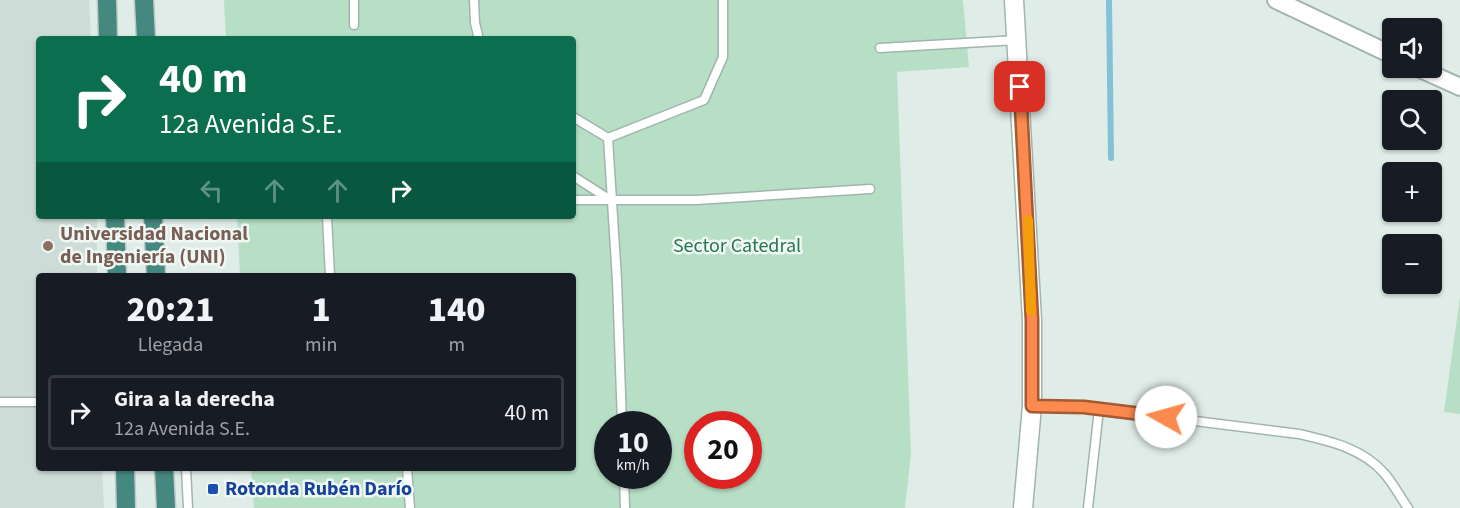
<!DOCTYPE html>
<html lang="es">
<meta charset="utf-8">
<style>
body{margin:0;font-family:"Source Sans 3",sans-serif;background:#20242c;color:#f1f3f6;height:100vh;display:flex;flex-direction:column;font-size:22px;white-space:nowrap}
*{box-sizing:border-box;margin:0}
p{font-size:20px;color:#9ea1a6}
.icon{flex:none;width:33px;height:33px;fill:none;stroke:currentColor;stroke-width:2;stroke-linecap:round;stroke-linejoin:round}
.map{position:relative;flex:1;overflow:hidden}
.details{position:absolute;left:36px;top:273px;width:540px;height:198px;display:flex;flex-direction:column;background:#171b24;border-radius:6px;box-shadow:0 2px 4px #0004}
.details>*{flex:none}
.hud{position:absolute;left:36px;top:36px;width:540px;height:183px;border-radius:6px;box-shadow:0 2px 4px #0004;background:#0b6e4f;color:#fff;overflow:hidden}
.buttons{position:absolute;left:1382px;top:18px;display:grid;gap:12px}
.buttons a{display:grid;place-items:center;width:60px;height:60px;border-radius:6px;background:#171b24;box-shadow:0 2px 4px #0004;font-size:30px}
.speed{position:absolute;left:594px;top:411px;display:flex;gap:12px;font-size:30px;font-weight:700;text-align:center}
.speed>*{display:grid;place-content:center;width:78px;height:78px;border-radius:50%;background:#171b24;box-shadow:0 2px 4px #0004;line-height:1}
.speed small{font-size:15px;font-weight:400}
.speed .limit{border:9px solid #d22;background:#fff;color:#111}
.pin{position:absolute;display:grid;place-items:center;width:51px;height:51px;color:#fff;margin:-26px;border-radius:12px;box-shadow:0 3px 9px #0006}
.me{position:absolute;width:66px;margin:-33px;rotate:277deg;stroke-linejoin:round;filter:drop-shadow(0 0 4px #0008)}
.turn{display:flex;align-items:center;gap:21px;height:126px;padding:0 24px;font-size:27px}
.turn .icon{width:78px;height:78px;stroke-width:2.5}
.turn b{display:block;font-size:42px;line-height:51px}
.lanes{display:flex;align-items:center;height:57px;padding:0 24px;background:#0003;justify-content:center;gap:30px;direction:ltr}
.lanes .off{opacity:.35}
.eta{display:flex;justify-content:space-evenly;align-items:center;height:102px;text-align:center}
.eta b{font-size:36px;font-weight:800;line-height:42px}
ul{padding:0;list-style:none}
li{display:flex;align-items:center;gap:18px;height:75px;margin:0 12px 9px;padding:0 12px;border:3px solid #363941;border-radius:6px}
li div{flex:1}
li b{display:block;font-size:22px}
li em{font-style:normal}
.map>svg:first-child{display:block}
</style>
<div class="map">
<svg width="1460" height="508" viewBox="0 0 1460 508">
<rect width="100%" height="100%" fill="#e0ece8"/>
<!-- built -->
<path fill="#cedcd7" d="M0,0H89L91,39H39V216H97V276H39V468H102L104,508H0Z"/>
<!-- green -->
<path fill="#b7dfc6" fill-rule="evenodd" d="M224,0H963L969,67L897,72L911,454L905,508H254L251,468H573V276H240L237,216H573V39H226ZM608,424H658V476H608ZM698,424H748V476H698Z
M1460,297V414L1444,412Z"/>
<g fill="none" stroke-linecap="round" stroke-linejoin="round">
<!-- stream -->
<path stroke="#83c1d6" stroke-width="6" d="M1109,0L1111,158"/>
<!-- service casing -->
<g stroke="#a2b4b0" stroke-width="11">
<path id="service" d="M474,0L475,23L479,39
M354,25V0
M880,48L1017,40
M573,117L608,138L617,280L622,424
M608,138L704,100L723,57V0
M573,176L612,201
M573,200H696L870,189
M327,216L330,276
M0,402H39
M1032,406L1099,409L1088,508
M1099,409L1299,434C1329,441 1362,448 1384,473C1393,483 1400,497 1408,508
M186,468L188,508
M407,468L410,508
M624,476L625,508"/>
</g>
<!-- minor casing -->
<g stroke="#a2b4b0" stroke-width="20">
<path id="minor" d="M1276,0L1392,55
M1418,68L1460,87"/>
</g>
<!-- tertiary casing -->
<g stroke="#a2b4b0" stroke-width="21">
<path id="tertiary" d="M1014,0L1032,320V406L1023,508"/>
</g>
<!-- trunk casing -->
<g stroke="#c0c9c7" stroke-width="21">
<path id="trunk" d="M107,0L108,39
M144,0L146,39
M115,216L117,276
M153,216L156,276
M125,468L126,508
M164,468L166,508"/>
</g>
<!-- service -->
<use href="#service" stroke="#fff" stroke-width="8"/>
<!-- minor -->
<use href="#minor" stroke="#fff" stroke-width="16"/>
<!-- tertiary -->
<use href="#tertiary" stroke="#fff" stroke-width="18"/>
<!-- trunk -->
<use href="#trunk" stroke="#458880" stroke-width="18"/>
</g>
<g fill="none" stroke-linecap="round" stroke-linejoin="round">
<!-- route casing -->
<g stroke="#a45a33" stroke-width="15">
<path id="route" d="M1020,87L1032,320V406L1084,407L1166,417"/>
</g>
<!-- route -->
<use href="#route" stroke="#fc8a4e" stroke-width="10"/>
<!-- slow -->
<path stroke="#f59e0b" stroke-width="10" d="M1028,220L1031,311"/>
</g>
<!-- markers -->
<circle fill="#8d6e63" stroke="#f0f8f5" stroke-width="2" cx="48" cy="246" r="6"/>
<rect fill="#1a4fb4" stroke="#f0f8f5" stroke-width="2" x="207" y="483" width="12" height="12" rx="3"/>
<g text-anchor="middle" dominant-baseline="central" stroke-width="5" stroke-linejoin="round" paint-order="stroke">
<!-- education labels -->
<g font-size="20" font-weight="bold" fill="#785e54" stroke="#f0f8f5" text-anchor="start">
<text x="60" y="234">Universidad Nacional<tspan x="60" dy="23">de Ingeniería (UNI)</tspan></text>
</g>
<!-- park labels -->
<g font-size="20" fill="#27774e" stroke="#f0f8f5">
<text x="737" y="246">Sector Catedral</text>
</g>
<!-- transit labels -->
<g font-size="20" font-weight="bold" fill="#164399" stroke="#f0f8f5" text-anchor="start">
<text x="225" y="489">Rotonda Rubén Darío</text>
</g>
</g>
</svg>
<div class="buttons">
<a><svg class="icon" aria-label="sound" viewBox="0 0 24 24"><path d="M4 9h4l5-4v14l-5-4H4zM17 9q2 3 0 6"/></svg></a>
<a><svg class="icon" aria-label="search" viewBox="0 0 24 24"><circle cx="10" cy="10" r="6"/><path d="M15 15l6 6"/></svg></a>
<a>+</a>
<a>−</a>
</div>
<div class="speed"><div>10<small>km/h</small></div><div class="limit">20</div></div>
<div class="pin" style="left:1020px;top:87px;background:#d93025"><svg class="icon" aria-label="arrive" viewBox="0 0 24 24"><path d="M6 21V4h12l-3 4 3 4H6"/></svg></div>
<svg class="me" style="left:1166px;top:417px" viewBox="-20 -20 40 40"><circle r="19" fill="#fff"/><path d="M0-13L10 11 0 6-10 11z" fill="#fc8a4e"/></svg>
<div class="hud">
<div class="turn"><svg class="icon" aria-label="right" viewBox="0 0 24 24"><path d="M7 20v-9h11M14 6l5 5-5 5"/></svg><div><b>40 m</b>12a Avenida S.E.</div></div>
<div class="lanes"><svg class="icon off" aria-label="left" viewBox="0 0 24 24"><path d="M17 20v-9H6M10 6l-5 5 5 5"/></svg><svg class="icon off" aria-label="ahead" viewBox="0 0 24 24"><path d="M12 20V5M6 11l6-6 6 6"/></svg><svg class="icon off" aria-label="ahead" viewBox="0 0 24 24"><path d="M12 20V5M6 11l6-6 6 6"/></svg><svg class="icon" aria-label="right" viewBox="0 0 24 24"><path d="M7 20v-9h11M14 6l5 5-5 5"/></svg></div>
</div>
<section class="details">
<div class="eta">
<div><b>20:21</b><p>Llegada</p></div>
<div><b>1</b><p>min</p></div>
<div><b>140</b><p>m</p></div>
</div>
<ul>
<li><svg class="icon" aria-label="right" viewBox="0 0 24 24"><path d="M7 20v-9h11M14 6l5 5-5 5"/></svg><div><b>Gira a la derecha</b><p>12a Avenida S.E.</p></div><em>40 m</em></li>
</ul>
</section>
</div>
